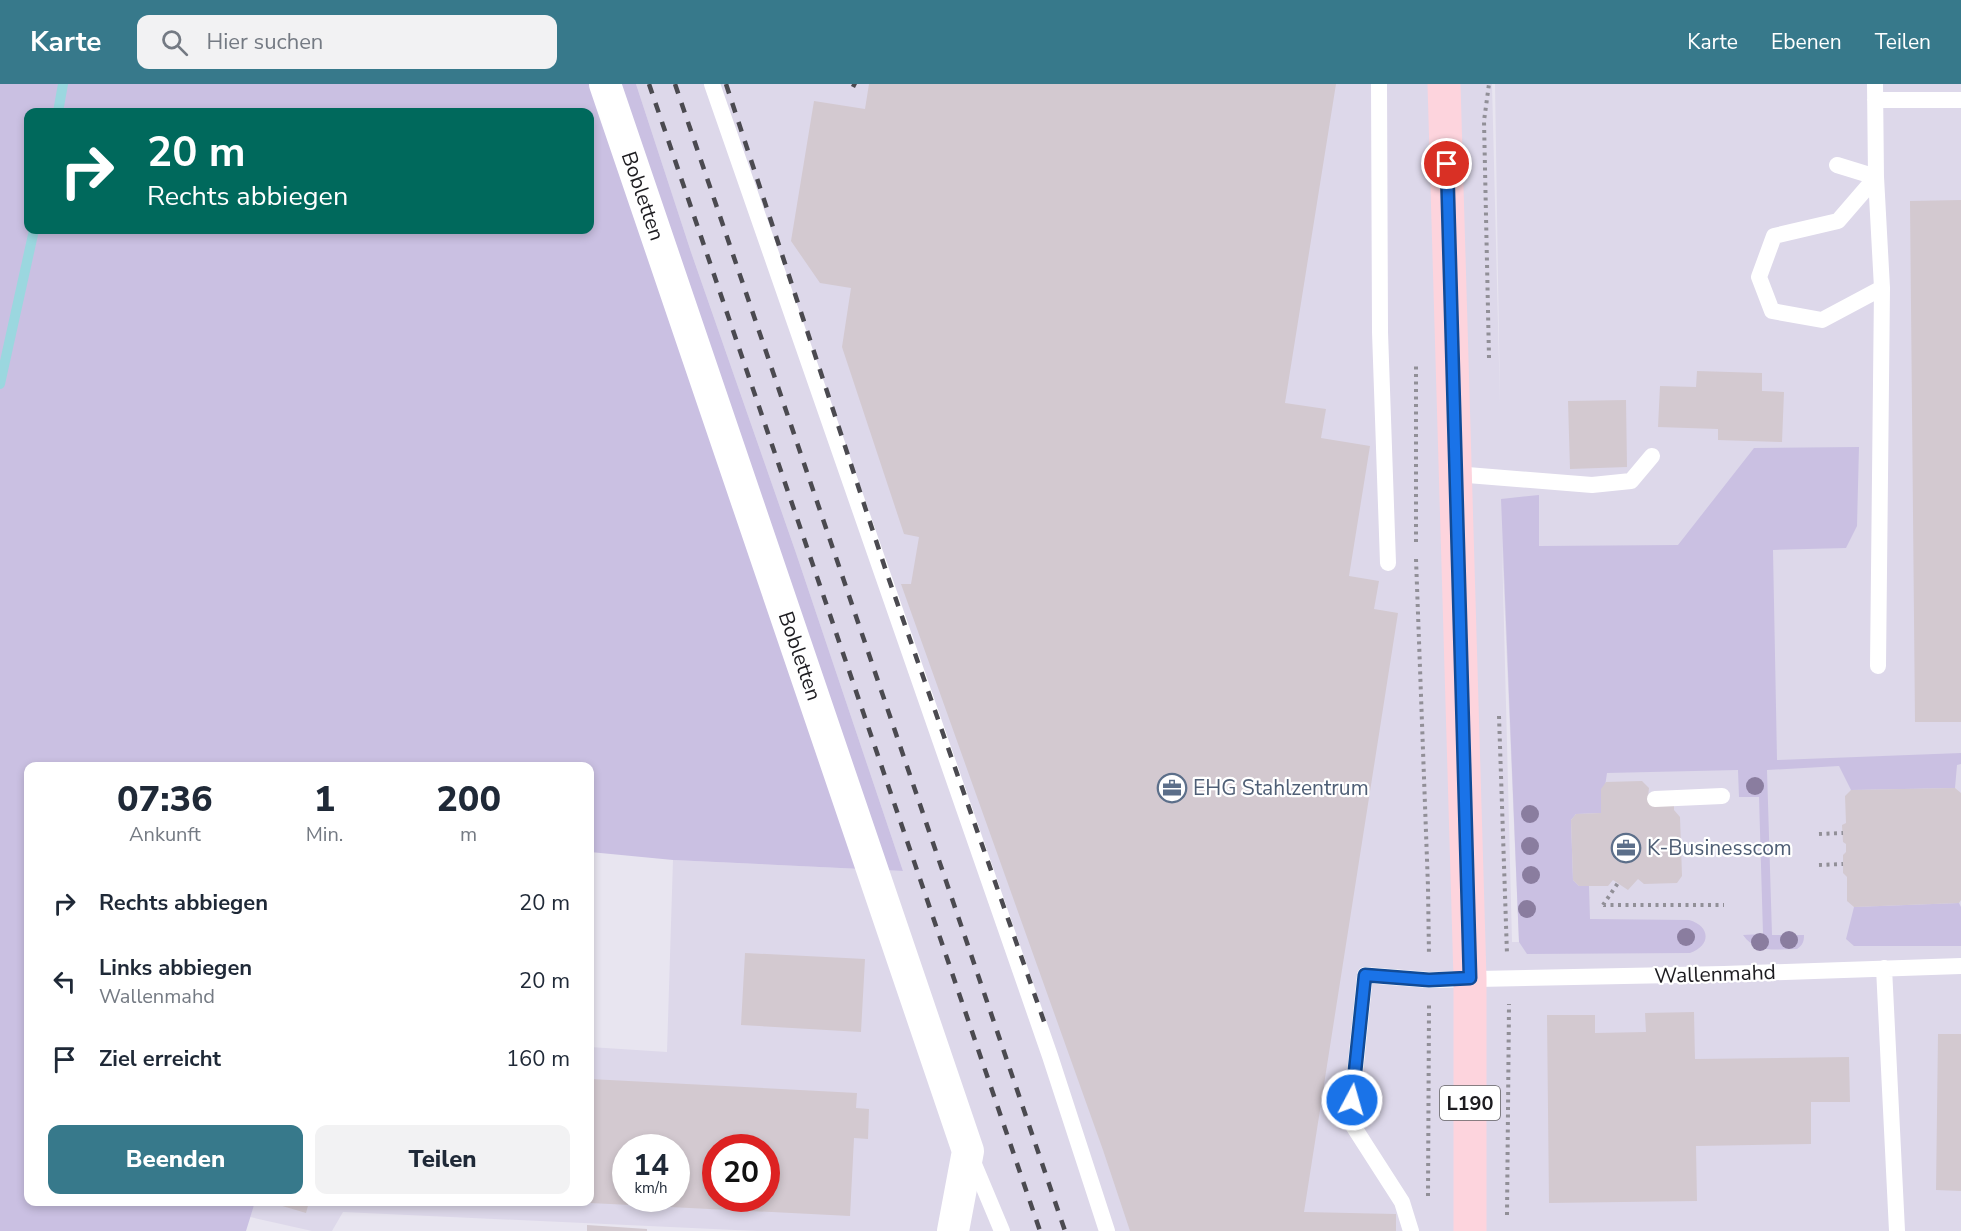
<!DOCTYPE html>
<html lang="de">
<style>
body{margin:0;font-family:"Nunito Sans",sans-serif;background:#f2f2f3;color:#1f2937;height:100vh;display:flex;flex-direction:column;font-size:22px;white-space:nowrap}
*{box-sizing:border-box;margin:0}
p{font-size:20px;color:#747a83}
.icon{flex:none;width:33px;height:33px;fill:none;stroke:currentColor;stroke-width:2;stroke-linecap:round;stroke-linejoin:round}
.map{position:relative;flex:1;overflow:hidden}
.details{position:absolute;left:24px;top:678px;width:570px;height:444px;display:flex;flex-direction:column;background:#fff;border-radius:12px;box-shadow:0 3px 9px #0003}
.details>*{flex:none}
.top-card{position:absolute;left:24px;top:24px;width:570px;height:126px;border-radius:12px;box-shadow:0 3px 9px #0003;background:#00695c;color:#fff;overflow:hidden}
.speed{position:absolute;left:612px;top:1050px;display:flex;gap:12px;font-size:30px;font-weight:700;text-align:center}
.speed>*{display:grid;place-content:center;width:78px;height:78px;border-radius:50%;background:#fff;box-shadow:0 3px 9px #0003;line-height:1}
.speed small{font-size:15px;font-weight:400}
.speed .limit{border:9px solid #d22;background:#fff;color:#111}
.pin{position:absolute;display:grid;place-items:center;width:51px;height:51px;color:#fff;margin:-26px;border:3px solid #fff;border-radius:50%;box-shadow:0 2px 6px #0007}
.me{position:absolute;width:66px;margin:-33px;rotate:6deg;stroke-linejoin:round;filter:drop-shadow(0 0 4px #0008)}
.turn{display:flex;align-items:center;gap:21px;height:126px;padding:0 24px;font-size:27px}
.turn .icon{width:78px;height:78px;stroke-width:2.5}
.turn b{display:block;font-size:42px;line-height:51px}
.eta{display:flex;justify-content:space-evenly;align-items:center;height:102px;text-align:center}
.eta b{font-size:36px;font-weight:800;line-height:42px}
.button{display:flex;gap:12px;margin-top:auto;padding:12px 24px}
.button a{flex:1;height:69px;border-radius:12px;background:#37798b;color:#fff;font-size:24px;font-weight:800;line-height:69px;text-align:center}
.button a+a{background:#f2f2f3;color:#1f2937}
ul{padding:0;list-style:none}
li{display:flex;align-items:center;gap:18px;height:78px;padding:0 24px}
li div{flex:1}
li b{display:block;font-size:22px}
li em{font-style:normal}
header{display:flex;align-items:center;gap:36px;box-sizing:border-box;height:84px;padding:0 30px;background:#37798b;color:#fff}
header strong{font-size:28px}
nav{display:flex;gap:33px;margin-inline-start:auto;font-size:21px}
.search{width:420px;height:54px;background:#f2f2f3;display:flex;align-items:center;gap:15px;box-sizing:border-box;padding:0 21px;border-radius:12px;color:#747a83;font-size:22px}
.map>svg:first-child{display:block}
</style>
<header>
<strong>Karte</strong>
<div class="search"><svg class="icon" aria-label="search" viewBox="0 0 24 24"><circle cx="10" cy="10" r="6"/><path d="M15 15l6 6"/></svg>Hier suchen</div>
<nav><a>Karte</a><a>Ebenen</a><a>Teilen</a></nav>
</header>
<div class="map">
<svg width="1961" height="1147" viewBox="0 0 1961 1147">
<rect width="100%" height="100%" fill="#e8e5f0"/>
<!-- built -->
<path fill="#ddd8ea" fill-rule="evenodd" d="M636,0H1492L1500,320L1495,0H1961V1147H757L343,1128L332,1147H312L250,1133L255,1118H590V963L667,968L673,776L903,787L796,469L691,168ZM1502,462L1519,858H1512ZM626,1064H676V1114H626ZM716,1064H766V1114H716Z"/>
<!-- green -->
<path fill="#cac0e2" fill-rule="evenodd" d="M0,0H636L691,168L796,469L903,787L673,776L590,768V682H28V1118H255L246,1147H0ZM28,28H590V146H28Z
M1859,363L1857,442L1846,464L1773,466L1777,676L1961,669V680L1957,681L1955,704L1851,706L1839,682L1767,686L1772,851H1804C1804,857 1803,861 1797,865C1777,865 1756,870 1743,851L1763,850L1759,713H1739L1738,686L1607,689L1601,729L1576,730L1571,736L1573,796L1579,802H1589L1590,835L1689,836C1711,842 1711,862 1690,869L1527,870L1519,858L1501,415L1539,411V462L1678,461L1754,364Z
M1959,819L1961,823V862H1854L1846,855L1854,823Z"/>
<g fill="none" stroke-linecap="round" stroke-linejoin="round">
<!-- stream -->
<path stroke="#9bd7df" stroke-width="10" d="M58,28L63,0
M0,300L34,146"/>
</g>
<!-- building -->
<path fill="#d3c9d0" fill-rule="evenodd" d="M869,0H1336L1285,319L1326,325L1321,354L1370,362L1349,492L1379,497L1374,525L1398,529L1304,1128L1396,1130V1147H1130L1103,1066L901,500H911L919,453L904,450L842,263L851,204L820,199L791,157L814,17L865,25Z
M1961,116V638H1915L1910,117Z
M1697,287L1762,289V307L1784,308L1782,358L1718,356V345L1658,343L1660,302L1696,303Z
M1626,316L1627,383L1570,385L1568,317Z
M1642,697L1649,704L1648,713L1674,717V726L1680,733L1682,792L1677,799L1644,800L1638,795L1628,806L1613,796L1608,802H1579L1573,796L1571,736L1576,730L1601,729V705L1606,698Z
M1955,704L1961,709V816L1959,819L1854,823L1847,817V793L1843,789V771L1846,768V760L1843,758L1842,741L1846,739L1845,712L1851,706Z
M745,869L865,875L861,948L741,941Z
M1694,928L1695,975L1849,973L1850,1018H1811V1060L1696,1062L1697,1117L1549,1119L1547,931H1595V949L1646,948L1645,929Z
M1938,950H1961V1107L1936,1106Z
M590,995L857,1009L856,1024L869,1025L868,1055L854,1054L850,1132L590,1119ZM626,1064H676V1114H626ZM716,1064H766V1114H716Z
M280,1118H309L306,1129L279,1121Z
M587,1141L647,1145V1147H587Z"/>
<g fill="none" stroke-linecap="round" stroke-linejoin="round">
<!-- path -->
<path stroke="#918f97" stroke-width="4" stroke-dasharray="3 4.5" stroke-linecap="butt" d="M1489,274L1484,37L1489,0
M1416,458V280
M1416,475L1428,803L1429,872
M1499,632L1507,870
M1819,750L1843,749
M1819,781L1843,780
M1603,821H1724
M1603,821L1618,799
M1428,1112L1429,921
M1507,1131L1509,920"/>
<!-- service -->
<path stroke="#fff" stroke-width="16" d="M712,0L1050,972L1107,1147
M1379,0L1380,248L1388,479
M1875,0L1876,93L1882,204L1822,236L1772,227L1759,193L1774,152L1838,137L1876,93
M1875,16H1961
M1837,81L1876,93
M1455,390L1592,401L1631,397L1652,372
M1878,582L1882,204
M1655,715L1722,712
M1884,884L1897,1147
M971,1073L1002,1147
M1411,1147L1402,1118L1350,1037L1365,891L1429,896L1724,890L1961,882"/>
<!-- minor -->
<path stroke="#fff" stroke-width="32" d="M605,0L968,1067L953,1147"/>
<!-- primary -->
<path stroke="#fdd4dd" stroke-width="33" d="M1444,0L1470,894V1147"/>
<!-- rail -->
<path stroke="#4b4a50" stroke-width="4.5" stroke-dasharray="10 10" stroke-linecap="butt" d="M649,0L1040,1147
M675,0L1065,1147
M726,0L886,487L1047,946
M852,0L856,2"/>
</g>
<!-- trees -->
<g fill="#8a7d9f">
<circle cx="1755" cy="702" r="9"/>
<circle cx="1530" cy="730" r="9"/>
<circle cx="1530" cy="762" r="9"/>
<circle cx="1531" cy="791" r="9"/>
<circle cx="1527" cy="825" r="9"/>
<circle cx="1686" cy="853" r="9"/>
<circle cx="1789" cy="856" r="9"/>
<circle cx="1760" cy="858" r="9"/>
</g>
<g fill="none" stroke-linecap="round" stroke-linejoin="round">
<!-- route casing -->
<g stroke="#114b97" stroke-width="15">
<path id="route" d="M1352,1016L1365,891L1429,896L1470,894L1447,80"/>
</g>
<!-- route -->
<use href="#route" stroke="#1a73e8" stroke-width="10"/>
</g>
<!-- icons -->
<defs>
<g id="office-ring" transform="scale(1.5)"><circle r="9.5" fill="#fff" stroke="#5c6f8a" stroke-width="1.5"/><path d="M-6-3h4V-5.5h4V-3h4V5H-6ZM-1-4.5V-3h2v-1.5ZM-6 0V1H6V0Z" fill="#5c6f8a"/></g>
</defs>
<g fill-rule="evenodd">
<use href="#office-ring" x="1172" y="704"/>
<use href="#office-ring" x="1626" y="764"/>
</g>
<g text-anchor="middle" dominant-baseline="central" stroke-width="4.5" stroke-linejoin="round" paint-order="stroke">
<!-- shield labels -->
<rect fill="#fff" stroke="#616063" stroke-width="1.5" x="1440" y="1002" width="60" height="34" rx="4.5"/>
<g font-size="20" font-weight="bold" fill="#1d1c20">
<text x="1470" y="1019">L190</text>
</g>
<!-- street labels -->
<g font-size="21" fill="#1d1c20" stroke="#fff">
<text transform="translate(643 112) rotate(71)">Bobletten</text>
<text transform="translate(800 572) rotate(71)">Bobletten</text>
<text transform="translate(1715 890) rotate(-2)">Wallenmahd</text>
</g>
<!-- service labels -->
<g font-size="21" fill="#4e5e75" stroke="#fff" text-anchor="start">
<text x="1193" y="704">EHG Stahlzentrum</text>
<text x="1647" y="764">K-Businesscom</text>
</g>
</g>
</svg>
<div class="speed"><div>14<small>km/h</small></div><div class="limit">20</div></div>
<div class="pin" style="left:1447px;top:80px;background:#d93025"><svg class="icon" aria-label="arrive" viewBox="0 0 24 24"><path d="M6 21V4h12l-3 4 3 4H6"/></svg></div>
<svg class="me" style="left:1352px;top:1016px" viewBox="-20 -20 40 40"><circle r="17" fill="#1a73e8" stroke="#fff" stroke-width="3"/><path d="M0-11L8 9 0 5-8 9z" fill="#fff"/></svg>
<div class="top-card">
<div class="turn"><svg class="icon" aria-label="right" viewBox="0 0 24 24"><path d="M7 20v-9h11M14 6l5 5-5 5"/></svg><div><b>20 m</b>Rechts abbiegen</div></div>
</div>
<section class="details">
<div class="eta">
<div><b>07:36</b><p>Ankunft</p></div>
<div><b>1</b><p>Min.</p></div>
<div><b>200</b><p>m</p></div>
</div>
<ul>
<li><svg class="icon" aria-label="right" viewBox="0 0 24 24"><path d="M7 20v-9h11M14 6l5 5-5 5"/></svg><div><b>Rechts abbiegen</b></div><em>20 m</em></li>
<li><svg class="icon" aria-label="left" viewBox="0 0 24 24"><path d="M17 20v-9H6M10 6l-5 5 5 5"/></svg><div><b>Links abbiegen</b><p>Wallenmahd</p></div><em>20 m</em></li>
<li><svg class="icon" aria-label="arrive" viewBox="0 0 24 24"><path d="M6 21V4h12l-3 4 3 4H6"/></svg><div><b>Ziel erreicht</b></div><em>160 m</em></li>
</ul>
<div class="button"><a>Beenden</a><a>Teilen</a></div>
</section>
</div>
